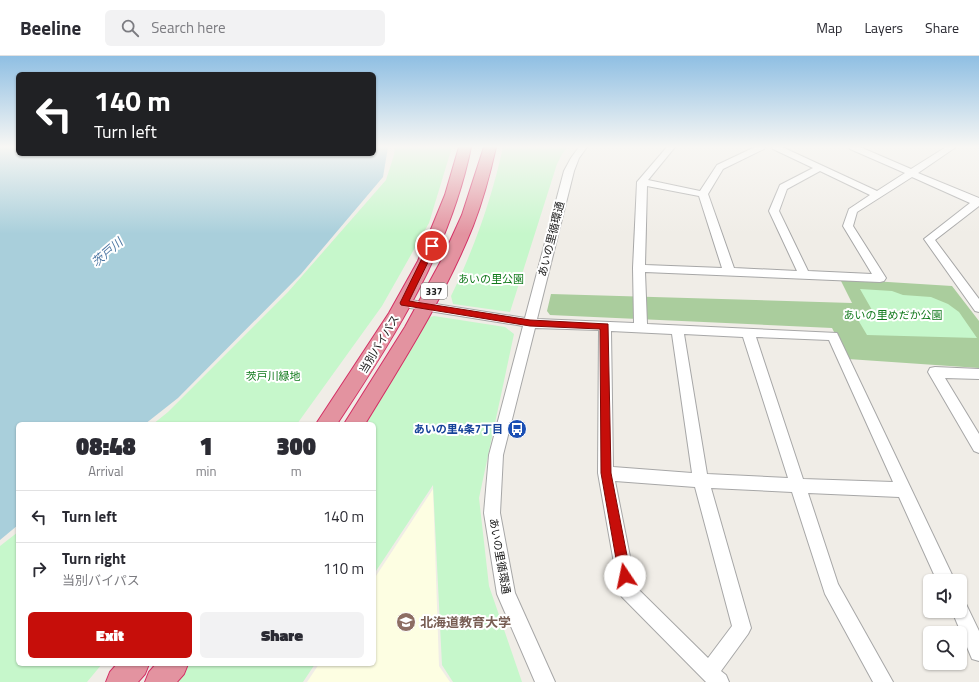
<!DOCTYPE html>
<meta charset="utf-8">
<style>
body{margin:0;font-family:"Titillium Web","Noto Sans JP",sans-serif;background:#f2f2f3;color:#2b2b33;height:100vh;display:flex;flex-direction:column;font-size:15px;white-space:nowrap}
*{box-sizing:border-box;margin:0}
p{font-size:13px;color:#7c7c81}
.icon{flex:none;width:22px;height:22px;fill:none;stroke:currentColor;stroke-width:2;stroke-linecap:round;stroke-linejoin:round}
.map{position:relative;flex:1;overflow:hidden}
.details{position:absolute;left:16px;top:366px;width:360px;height:244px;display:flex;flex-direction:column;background:#fff;border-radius:6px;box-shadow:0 1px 3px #0004}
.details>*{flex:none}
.banner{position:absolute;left:16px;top:16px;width:360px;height:84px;border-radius:6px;box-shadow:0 1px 3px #0004;background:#202124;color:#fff;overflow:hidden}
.buttons{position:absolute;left:923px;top:518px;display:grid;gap:8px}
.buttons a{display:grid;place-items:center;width:44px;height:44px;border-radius:6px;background:#fff;box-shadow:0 1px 3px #0004;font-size:20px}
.pin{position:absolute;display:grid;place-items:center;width:34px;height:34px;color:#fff;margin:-17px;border:2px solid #fff;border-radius:50%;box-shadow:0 1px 4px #0007}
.me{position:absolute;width:44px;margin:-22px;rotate:349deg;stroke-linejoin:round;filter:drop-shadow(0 0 3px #0008)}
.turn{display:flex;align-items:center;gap:14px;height:84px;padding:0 12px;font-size:18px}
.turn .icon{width:52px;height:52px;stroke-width:2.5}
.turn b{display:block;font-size:28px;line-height:34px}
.eta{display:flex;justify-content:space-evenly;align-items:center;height:68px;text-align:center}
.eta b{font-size:24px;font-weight:800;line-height:28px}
.button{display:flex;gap:8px;margin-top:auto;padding:8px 12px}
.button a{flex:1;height:46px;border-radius:6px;background:#c60e0a;color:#fff;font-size:16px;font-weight:800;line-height:46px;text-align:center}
.button a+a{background:#f2f2f3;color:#2b2b33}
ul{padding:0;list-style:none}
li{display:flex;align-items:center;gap:12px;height:52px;padding:0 12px;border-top:1px solid #e1e1e2}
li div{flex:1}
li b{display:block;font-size:15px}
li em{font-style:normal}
header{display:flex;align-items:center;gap:24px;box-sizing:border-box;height:56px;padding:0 20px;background:#fff;border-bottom:1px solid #e1e1e2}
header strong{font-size:19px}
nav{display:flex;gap:22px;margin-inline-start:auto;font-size:14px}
.search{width:280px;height:36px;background:#f2f2f3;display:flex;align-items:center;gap:10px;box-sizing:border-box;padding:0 14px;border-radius:6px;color:#7c7c81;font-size:15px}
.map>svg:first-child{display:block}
</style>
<header>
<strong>Beeline</strong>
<div class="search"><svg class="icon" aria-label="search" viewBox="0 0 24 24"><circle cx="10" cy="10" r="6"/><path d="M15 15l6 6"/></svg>Search here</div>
<nav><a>Map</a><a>Layers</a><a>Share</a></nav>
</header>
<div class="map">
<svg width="979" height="626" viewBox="0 0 979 626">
<rect width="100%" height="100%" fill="#f0ede7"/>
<!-- education -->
<path fill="#fdfee2" d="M433,433L439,610L450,626H307L319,608H374V523Z"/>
<!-- forest -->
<path fill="#aacd9d" d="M840,223L952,230L979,265V312L848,303L832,272L550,259L547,255L551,238L852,247Z"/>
<!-- park -->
<path fill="#c6f7cb" d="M395,91H452L429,167L382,250L297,368H153L168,356L288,236L386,124L394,99Z
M503,91H568L562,98L557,108L510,256L453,248L451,240C474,193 492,142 503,91Z
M860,233L892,235L903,239L931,241L948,248L959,256L977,282L867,279L854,257L872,254Z
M434,260L505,271L514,278L479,442L489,530L522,626H453L442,609L433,429L374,518V368H366L428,262Z
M18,476V608H102L87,626H0V490Z
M188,608H315L303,626H174Z"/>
<!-- water -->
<path fill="#a9cfdb" d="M0,91H18V98H374V91H388L383,121L301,218L178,342L145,368H18V469L0,484Z"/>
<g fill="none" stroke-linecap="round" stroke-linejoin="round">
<!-- minor casing -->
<g stroke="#a7a7a7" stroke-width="2">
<path id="minor" d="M579,91H587L579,102L574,115L537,263L634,267L633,212L637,126L667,91H675L648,124L700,135L717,109L755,91H765L764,93L723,113L708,138L734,212L797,215L769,155L780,129L813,112L773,93L772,91H782L877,135L905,117L850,93L849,91H860L911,113L946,91H956L918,117L979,142V150L935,184L979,243V256L975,255L924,183L970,147L912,121L857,156L853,170L886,222L884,225L880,226L645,216L647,268L837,277L955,525H937L899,441L808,437L838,528L893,626H873L825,538L792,436L711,432L751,572L748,578L721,615L726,619L729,626H706L622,541L619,535L598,417L599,274L535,272L503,399L500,457L515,537L555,626H535L497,538L484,457L489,399L523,270L404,251L400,250L398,247L400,244L404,243L525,262L564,115L571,102ZM820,115L870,139L849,153L843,170L872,218L808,215L779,155L787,133ZM647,130L699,140L722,212L645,209ZM611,275L672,278L692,417L613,411ZM684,278L743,281L788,422L707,418ZM756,281L829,284L893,426L803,423ZM615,425L695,431L732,570L708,602L636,531Z
M935,311L979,313V323L945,322L979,378V397L974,395L928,316L930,312Z
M960,545L966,548L979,575V605L972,603L952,555H960Z"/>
</g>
<!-- highway casing -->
<g stroke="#d32f64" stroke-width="2">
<path id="highway" d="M459,91H471C450,194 394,282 337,368H316L389,257L418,205L445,139Z
M484,91H496C490,118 483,144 473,170C445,240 404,304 365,368H344L405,271L441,205L462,159Z
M117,608H149L145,618L138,626H106L110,616Z
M156,608H188L184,618L177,626H145L149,616Z"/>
</g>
<!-- minor -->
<use href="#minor" fill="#fff" fill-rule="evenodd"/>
<!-- highway -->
<use href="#highway" fill="#e393a0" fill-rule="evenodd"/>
</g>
<!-- sky -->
<linearGradient id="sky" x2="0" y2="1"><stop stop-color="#8fbfe3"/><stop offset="0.51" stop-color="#f8f7f4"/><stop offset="1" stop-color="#f8f7f4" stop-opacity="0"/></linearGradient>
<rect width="979" height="178" fill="url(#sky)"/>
<!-- route -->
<path fill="#c60e0a" stroke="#810906" d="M432,188L436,190L409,245L530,264L608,268L611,417L631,520L630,524L625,526L621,524L619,520L601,417L600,273L530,270L401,249L400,247L428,190Z"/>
<!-- icons -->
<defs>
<g id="bus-disc" transform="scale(1)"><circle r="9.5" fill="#1a4fb4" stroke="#fff"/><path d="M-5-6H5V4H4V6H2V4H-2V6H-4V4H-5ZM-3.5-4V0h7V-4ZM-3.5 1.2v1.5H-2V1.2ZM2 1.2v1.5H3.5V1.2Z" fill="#fff"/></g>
<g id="university-disc" transform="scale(1)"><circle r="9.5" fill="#8d6e63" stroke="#fff"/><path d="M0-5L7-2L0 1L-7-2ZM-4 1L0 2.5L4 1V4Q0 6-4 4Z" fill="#fff"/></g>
</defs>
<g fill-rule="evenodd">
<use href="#bus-disc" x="517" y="373"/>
<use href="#university-disc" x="406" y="566"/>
</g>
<g text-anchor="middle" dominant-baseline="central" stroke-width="4" stroke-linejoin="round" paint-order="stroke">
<!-- shield labels -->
<rect fill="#fff" stroke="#636363" stroke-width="1" x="421" y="227" width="26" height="16" rx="3"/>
<g font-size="10" font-weight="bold" fill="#202020">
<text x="434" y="235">337</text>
</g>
<!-- street labels -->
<g font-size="11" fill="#202020" stroke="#fff">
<text transform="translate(551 183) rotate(-76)">あいの里循環通</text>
<text transform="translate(379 288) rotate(-59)">当別バイパス</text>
<text transform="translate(500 500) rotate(80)">あいの里循環通</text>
</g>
<!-- park labels -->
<g font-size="11" fill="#117a1c" stroke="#fff">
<text x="491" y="223">あいの里公園</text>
<text x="893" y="259">あいの里めだか公園</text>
<text x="273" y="320">茨戸川緑地</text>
</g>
<!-- transit labels -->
<g font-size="11" font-weight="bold" fill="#164399" stroke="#fff" text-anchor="end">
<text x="503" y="373">あいの里4条7丁目</text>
</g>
<!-- water labels -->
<g font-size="12" font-style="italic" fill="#4d77a3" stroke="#fff">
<text transform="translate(107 196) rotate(-41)">茨戸川</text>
</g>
<!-- near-education labels -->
<g font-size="13" font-weight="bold" fill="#785e54" stroke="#fff" text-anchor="start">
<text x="420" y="566">北海道教育大学</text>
</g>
</g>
</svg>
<div class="buttons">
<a><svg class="icon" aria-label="sound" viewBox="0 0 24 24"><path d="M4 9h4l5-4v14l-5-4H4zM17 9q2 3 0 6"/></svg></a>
<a><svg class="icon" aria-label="search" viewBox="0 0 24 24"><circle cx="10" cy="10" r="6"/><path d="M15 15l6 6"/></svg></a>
</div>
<div class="pin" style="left:432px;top:190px;background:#d93025"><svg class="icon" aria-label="arrive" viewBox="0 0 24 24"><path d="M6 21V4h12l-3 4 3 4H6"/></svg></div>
<svg class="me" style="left:625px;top:520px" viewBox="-20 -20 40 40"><circle r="19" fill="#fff"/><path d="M0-13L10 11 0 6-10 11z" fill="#c60e0a"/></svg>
<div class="banner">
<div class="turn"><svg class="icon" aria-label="left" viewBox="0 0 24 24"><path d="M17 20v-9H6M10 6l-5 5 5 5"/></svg><div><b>140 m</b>Turn left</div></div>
</div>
<section class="details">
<div class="eta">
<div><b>08:48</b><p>Arrival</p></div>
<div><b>1</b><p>min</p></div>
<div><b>300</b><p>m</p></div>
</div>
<ul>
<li><svg class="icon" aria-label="left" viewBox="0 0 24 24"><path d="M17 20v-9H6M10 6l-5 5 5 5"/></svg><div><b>Turn left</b></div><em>140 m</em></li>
<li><svg class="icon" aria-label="right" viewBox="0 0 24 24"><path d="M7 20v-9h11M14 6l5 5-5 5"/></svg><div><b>Turn right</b><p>当別バイパス</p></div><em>110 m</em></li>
</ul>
<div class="button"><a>Exit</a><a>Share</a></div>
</section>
</div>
